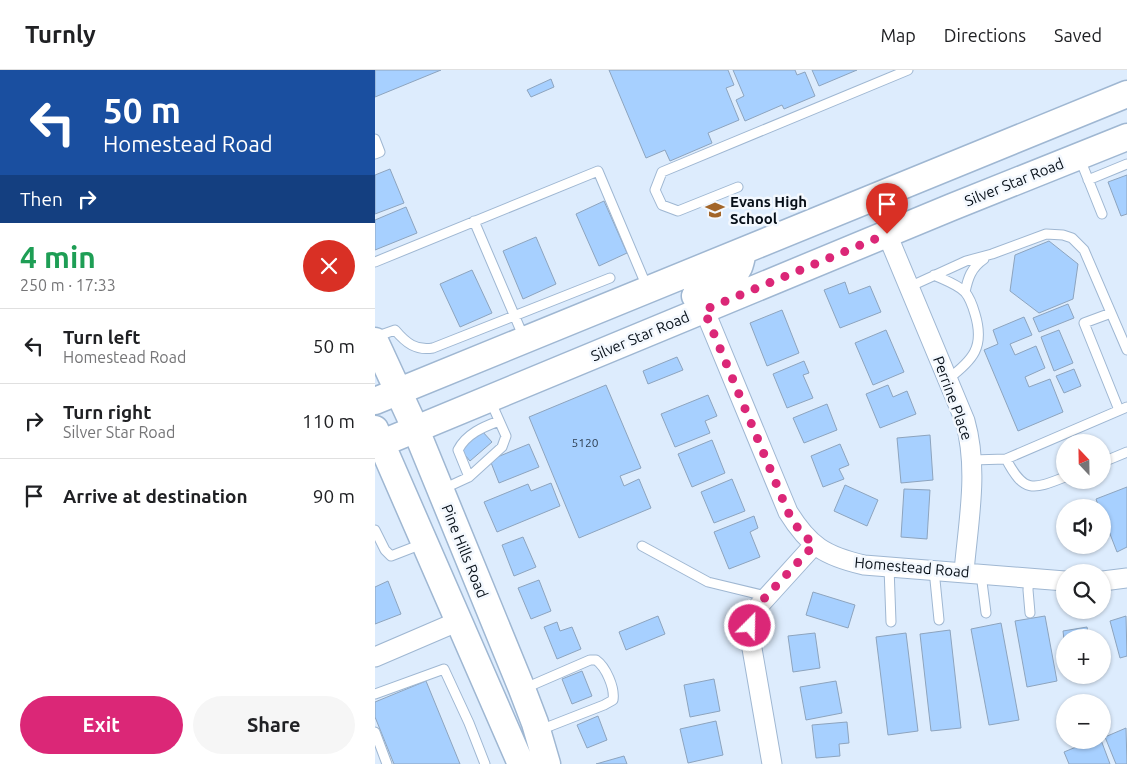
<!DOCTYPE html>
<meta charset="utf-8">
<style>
body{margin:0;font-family:Ubuntu,sans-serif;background:#f6f6f6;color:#202124;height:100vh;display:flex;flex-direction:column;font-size:19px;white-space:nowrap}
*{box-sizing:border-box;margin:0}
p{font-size:16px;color:#757577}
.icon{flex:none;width:28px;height:28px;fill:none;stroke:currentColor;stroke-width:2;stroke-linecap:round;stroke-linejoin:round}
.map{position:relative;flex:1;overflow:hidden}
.panel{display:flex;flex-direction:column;background:#fff;width:375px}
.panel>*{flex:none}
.hud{background:#1a4fa0;color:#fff;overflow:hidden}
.needle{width:32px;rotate:338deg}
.fabs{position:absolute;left:681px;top:364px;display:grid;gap:10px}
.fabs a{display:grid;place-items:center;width:55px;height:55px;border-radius:50%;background:#fff;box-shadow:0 1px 4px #0004;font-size:25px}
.pin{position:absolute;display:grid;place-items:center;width:42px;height:42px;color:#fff;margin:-51px -21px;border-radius:50% 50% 50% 0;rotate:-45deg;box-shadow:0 0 5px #0007}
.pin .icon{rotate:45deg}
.me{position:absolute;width:55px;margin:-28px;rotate:23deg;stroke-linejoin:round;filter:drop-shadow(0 0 4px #0008)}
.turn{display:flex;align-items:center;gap:18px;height:105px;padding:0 20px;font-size:22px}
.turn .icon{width:65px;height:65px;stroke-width:2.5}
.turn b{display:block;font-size:35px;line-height:42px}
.then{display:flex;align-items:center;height:48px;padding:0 20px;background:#0003;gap:10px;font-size:19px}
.round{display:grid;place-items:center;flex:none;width:52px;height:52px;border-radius:26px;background:#f6f6f6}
.head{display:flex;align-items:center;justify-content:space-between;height:85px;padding:0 20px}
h1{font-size:30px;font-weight:700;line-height:38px;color:#1e9e55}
.cta{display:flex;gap:10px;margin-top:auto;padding:10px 20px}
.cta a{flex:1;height:58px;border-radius:30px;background:#db2777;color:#fff;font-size:20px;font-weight:700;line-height:58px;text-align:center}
.cta a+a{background:#f6f6f6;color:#202124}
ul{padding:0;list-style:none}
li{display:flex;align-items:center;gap:15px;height:75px;padding:0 20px;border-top:1px solid #e0e0e0}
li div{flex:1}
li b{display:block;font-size:19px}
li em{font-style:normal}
header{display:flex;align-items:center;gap:30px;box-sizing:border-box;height:70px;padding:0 25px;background:#fff;border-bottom:1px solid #e0e0e0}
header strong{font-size:24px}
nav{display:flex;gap:28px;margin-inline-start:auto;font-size:18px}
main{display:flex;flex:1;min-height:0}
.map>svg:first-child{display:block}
</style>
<header>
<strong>Turnly</strong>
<nav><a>Map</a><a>Directions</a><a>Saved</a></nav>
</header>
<main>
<section class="panel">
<div class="hud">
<div class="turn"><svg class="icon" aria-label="left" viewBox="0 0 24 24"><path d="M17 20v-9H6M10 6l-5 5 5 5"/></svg><div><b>50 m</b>Homestead Road</div></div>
<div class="then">Then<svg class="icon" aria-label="right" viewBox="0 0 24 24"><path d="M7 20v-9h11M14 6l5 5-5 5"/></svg></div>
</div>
<div class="head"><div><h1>4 min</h1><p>250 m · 17:33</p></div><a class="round" style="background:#d93025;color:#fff"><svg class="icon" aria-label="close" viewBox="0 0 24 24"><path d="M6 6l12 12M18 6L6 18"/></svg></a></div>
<ul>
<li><svg class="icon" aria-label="left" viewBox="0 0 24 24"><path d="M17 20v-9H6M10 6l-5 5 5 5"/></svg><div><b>Turn left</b><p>Homestead Road</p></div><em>50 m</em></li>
<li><svg class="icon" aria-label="right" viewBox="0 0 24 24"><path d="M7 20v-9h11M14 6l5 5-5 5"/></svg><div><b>Turn right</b><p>Silver Star Road</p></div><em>110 m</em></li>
<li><svg class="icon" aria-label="arrive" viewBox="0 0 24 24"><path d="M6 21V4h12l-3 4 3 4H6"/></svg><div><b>Arrive at destination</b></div><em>90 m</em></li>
</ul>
<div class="cta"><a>Exit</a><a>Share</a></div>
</section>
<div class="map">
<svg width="752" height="694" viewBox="0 0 752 694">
<rect width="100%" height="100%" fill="#ddecfd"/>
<!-- building -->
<path fill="#a7d0ff" stroke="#8da4be" d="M0,0H66L0,27Z
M234,0H353L359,15L351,18L364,50L333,63L337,73L295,91L290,80L271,88Z
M358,0H420L422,5L430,2L440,26L409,39L407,35L370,51L361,30L369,26Z
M437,0H482L444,16Z
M176,9L179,17L156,27L152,20Z
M15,99L29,133L0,144V105Z
M752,105V144L746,146L733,112Z
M229,131L252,183L224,196L201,144Z
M31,137L42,163L0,180V150Z
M161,167L181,214L148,229L128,181Z
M674,171L703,194L698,229L664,243L635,221L640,185Z
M97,200L117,243L85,257L65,214Z
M470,212L474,224L495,216L506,242L465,258L449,220Z
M693,234L699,248L664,262L658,248Z
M407,240L424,283L392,296L375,253Z
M649,247L657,265L635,274L640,285L661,276L670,298L650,307L654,317L675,309L688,342L643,361L609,280L623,274L618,260Z
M511,260L529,302L498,315L480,273Z
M684,260L698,293L679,301L666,267Z
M302,287L308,300L273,314L268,301Z
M429,291L434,303L428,305L438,328L412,338L398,304Z
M699,299L706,316L689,323L681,306Z
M231,315L266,398L245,406L249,416L264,409L276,438L204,468L154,347Z
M513,315L518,327L532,321L541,344L505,358L491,324Z
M333,325L342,346L330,351L335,363L300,377L286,344Z
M452,334L462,360L429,373L418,348Z
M107,361L117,372L95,391L85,379Z
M555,365L558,410L526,413L522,368Z
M337,370L350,403L317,417L303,384Z
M154,374L164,397L124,413L115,390Z
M465,374L474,395L464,399L469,409L448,417L436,386Z
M357,409L370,441L339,453L326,422Z
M176,413L185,436L122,462L109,432L153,414L156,421Z
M470,415L503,430L492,456L459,441Z
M752,417V477L742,482L728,446V438H724L721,429Z
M529,419L555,420L552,469L526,467Z
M379,446L383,458L375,462L385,487L354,499L339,462Z
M148,467L161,497L139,506L127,475Z
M164,510L176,541L156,549L143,518Z
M13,511L26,544L0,554V517Z
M438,522L480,535L473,558L431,545Z
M283,546L290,564L251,580L244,562Z
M670,546L682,611L652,617L640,551Z
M751,546L752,586L745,588L735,551Z
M182,552L185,561L197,557L206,579L182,589L169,557Z
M626,553L644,650L614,655L596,559Z
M712,557L714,568H690V578L688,561Z
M575,560L586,658L556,661L545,564Z
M440,563L445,598L418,602L413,566Z
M531,563L543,661L513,665L501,567Z
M207,601L217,626L197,634L187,609Z
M339,609L345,641L315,647L309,615Z
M51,611L85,694H19L0,647V632Z
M461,611L467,643L431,650L425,617Z
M223,646L232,670L212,678L202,655Z
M341,651L348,685L313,693L305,659Z
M472,652L474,673L464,674L465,686L441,688L437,655Z
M751,658L752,694H741L730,667Z
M718,670H726L735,694H694L689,682Z
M249,686L252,694H221Z"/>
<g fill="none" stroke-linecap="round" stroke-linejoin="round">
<!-- lane casing -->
<g stroke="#9fb7d2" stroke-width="11">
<path id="lane" d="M0,69L5,82L0,84
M705,89L727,144
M713,110L752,94
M363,117L303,141L287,135L280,120L287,102L533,0
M99,151L149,268
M0,192L223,101L272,217
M559,205C569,210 582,214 590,222C595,228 598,237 600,244C610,277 598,290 573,309
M534,217L591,191L617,184L671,164L688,165L697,168L709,180L752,280
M590,222C593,208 596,198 609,189
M736,243L709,253L744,340
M0,267L20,260C31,273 41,281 58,278L235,208
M631,389C649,423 657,420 690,407
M597,390L631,389L752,337
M728,392L752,382
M94,407L83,380C91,364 108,357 124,351
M68,419L94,407L127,377L131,366L115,330
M0,460L10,480L16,486L47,474
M267,476L333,512L391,526
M514,497L516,552
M559,500L564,550
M606,504L611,543
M654,508L653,520L655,543
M148,619L215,590H221C231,597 240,618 238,630L229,635L165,660
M0,624L69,599L94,653L110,694
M0,662L12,694"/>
</g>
<!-- street casing -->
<g stroke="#9fb7d2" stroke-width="21">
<path id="street" d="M512,164L590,351C604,400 593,453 589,502
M329,239L413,442C434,476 450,486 489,495L690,511
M728,511L752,508
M0,587L84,551
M397,694L375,567L376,547L380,540L439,475"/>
</g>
<!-- secondary casing -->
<g stroke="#9fb7d2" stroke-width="29">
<path id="secondary" d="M320,226C335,220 357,213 364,197C366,192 367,186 368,181
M0,271L41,360L147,619L160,653L172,694
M0,331L752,24
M0,359L146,694
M0,376L577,137L752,67"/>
</g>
<!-- lane -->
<use href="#lane" stroke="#fff" stroke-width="9"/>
<!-- street -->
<use href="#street" stroke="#fff" stroke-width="19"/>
<!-- secondary -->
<use href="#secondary" stroke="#fff" stroke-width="26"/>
</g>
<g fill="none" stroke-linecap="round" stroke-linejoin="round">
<!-- route -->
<path stroke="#db2777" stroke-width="9" stroke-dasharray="0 16.2" d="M375,556L376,547L385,533L439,475L424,460L413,442L329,240L512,164"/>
</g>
<!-- icons -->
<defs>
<g id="school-bare" transform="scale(1.5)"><path d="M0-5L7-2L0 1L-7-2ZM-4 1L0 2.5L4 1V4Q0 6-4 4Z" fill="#a26529" stroke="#f3f8fe" stroke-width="2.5" paint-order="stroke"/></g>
</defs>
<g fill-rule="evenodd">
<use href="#school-bare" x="340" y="140"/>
</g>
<g text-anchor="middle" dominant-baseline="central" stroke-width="5" stroke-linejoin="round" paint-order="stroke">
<!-- number labels -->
<g font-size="12" fill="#2f3f52">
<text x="210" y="372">5120</text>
</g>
<!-- street labels -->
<g font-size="15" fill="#070f18" stroke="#f3f8fe">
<text transform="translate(639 112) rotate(-22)">Silver Star Road</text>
<text transform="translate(265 266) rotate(-23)">Silver Star Road</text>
<text transform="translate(578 328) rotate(70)">Perrine Place</text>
<text transform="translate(90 481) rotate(68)">Pine Hills Road</text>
<text transform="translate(537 497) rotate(5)">Homestead Road</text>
</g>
<!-- poi labels -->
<g font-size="15" font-weight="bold" fill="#070f18" stroke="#f3f8fe" text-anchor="start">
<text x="355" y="131">Evans High<tspan x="355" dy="17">School</tspan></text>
</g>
</g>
</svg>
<div class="fabs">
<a><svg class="needle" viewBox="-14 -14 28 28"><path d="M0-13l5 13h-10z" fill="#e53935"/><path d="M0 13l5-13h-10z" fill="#757577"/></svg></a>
<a><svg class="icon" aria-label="sound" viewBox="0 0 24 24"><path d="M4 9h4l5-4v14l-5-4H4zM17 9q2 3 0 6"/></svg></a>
<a><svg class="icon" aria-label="search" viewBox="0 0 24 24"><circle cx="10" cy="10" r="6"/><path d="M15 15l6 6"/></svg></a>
<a>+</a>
<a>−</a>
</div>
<div class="pin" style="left:512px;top:164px;background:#d93025"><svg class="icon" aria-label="arrive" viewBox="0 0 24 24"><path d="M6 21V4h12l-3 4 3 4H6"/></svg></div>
<svg class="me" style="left:375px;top:556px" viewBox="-20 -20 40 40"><circle r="17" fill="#db2777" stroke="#fff" stroke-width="3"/><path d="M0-11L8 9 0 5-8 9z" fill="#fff"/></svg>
</div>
</main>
